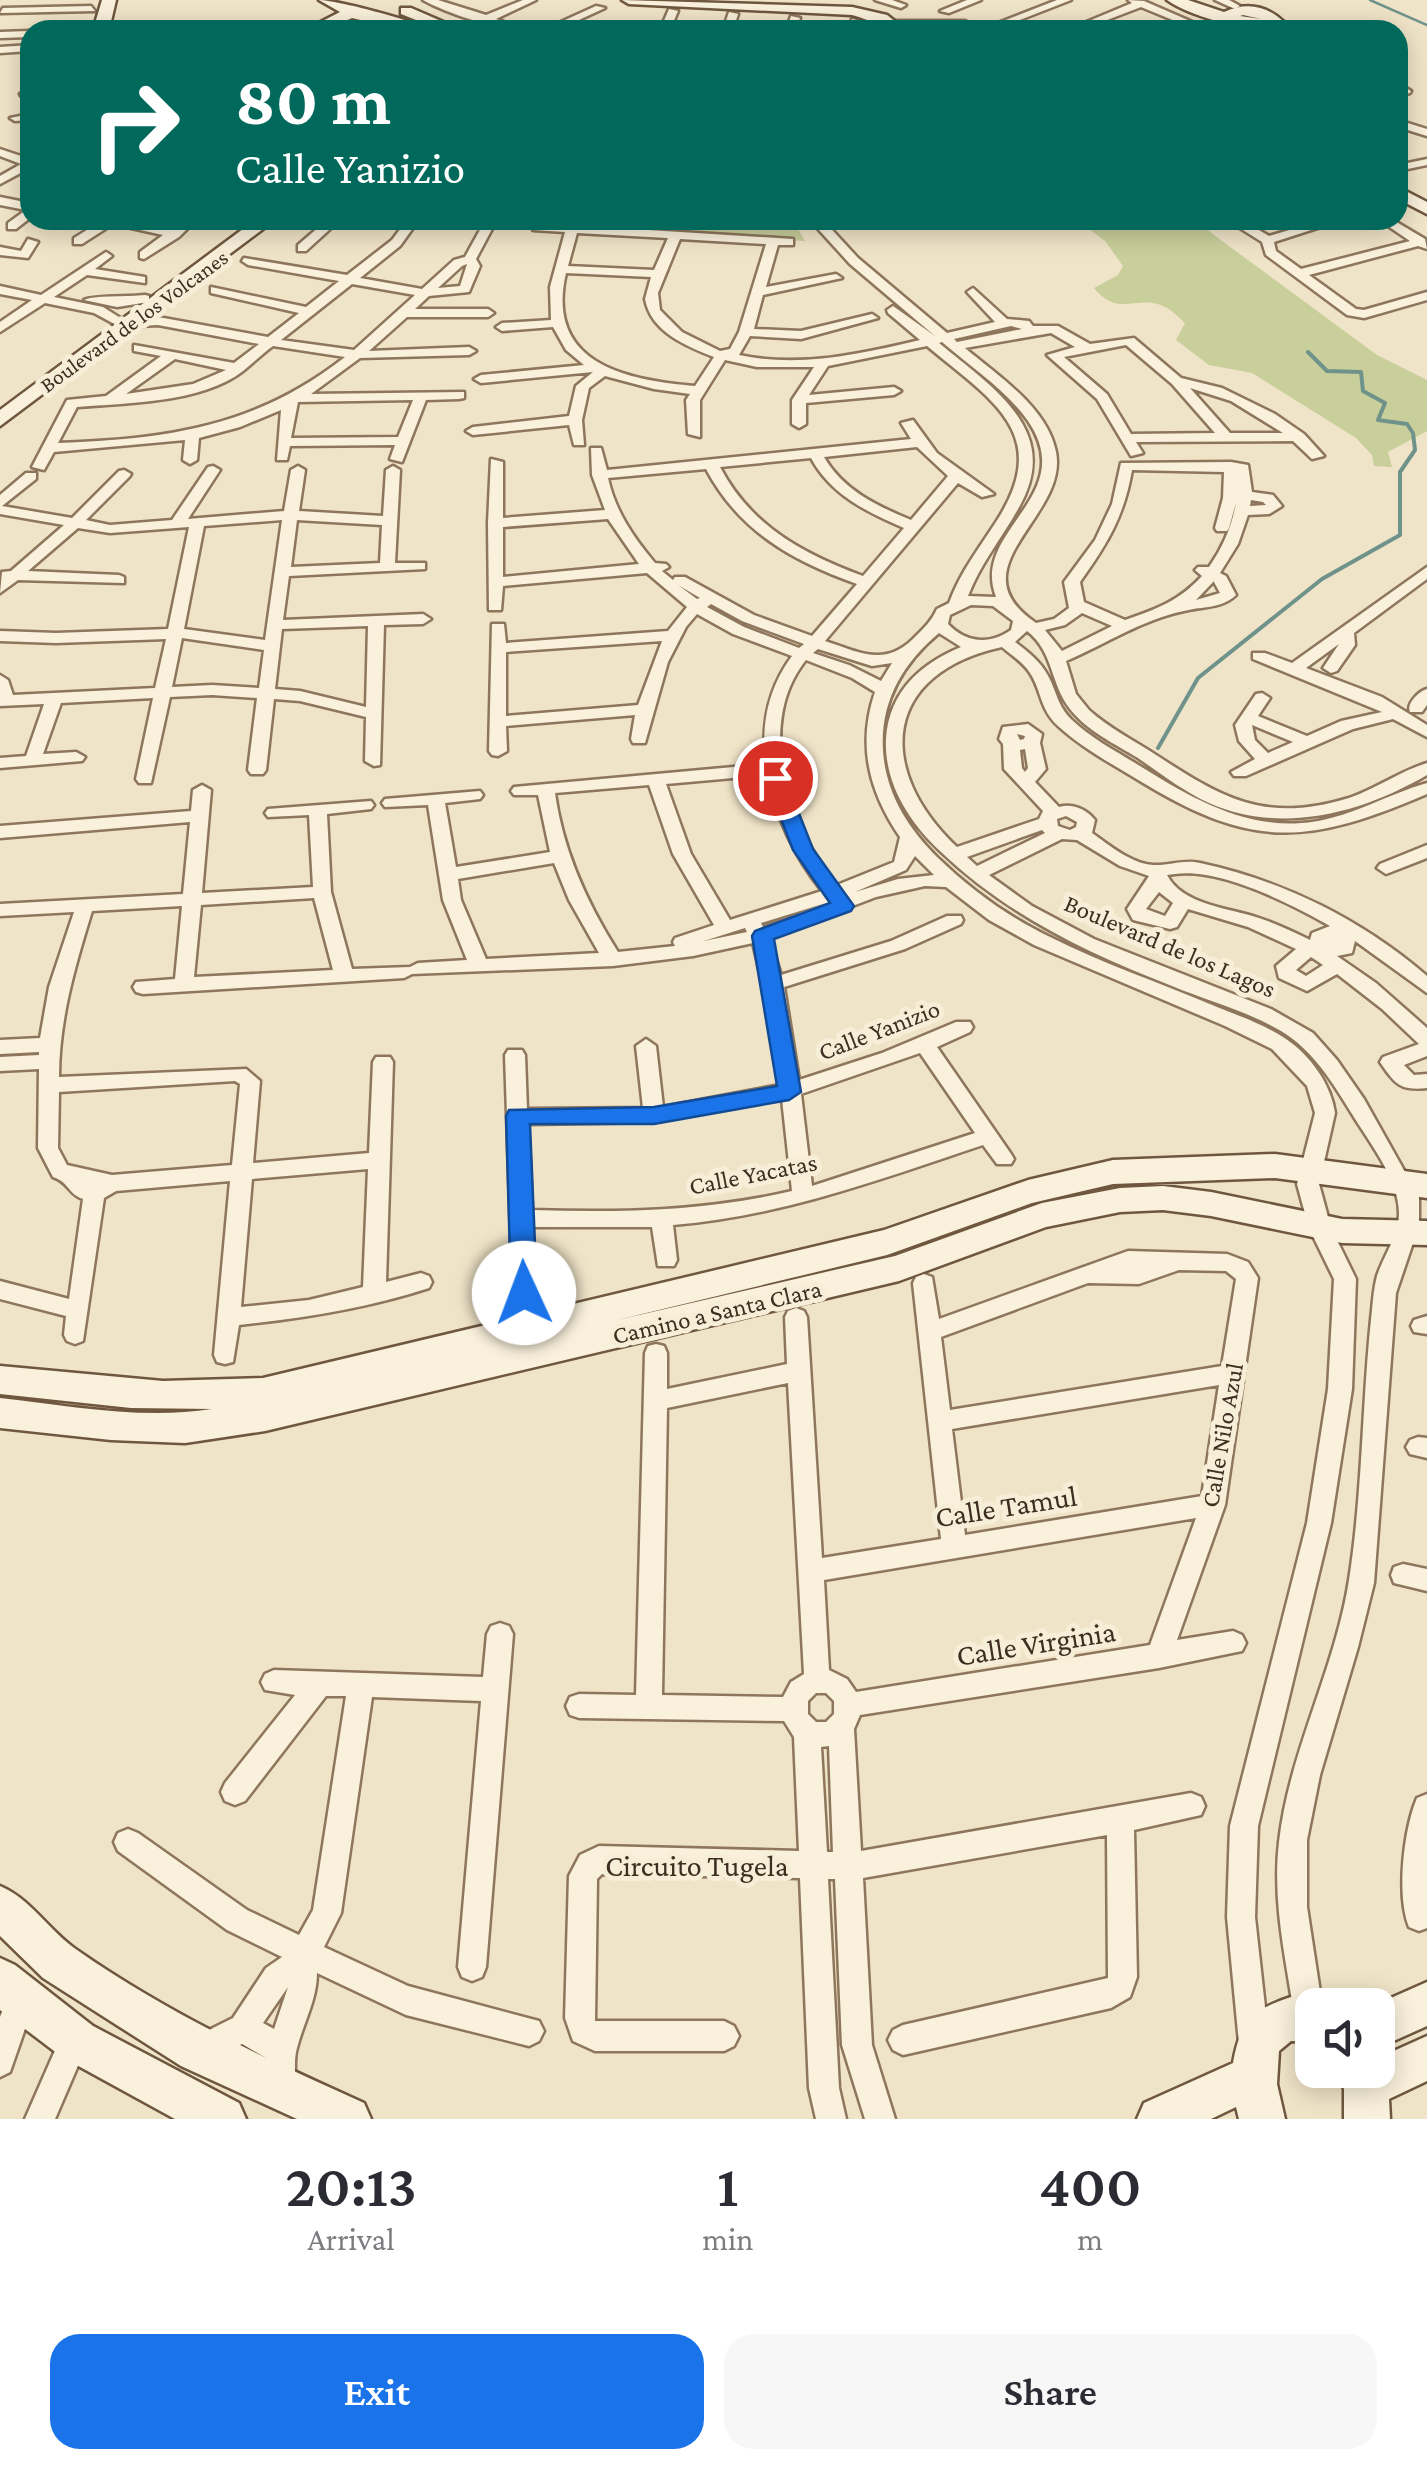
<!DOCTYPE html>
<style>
body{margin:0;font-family:"Crimson Pro",serif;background:#f7f7f7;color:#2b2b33;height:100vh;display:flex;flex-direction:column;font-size:38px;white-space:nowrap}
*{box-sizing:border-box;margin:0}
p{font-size:32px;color:#7c7c81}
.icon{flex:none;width:55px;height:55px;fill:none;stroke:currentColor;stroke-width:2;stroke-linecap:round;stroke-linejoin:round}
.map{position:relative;height:2119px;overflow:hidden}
.drawer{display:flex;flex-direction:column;background:#fff;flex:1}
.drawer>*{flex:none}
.top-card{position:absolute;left:20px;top:20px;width:1388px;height:210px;border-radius:30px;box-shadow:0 5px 25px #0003;background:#00695c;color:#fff;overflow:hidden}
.tools{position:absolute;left:1295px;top:1988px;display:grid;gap:20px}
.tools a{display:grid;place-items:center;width:100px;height:100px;border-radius:20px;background:#fff;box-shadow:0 5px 25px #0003;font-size:50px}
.pin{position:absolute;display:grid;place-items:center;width:85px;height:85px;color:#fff;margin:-42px;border:5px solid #fff;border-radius:50%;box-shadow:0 2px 10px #0007}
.me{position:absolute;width:110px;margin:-55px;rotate:358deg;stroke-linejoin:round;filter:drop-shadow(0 0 8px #0008)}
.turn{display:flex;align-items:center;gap:35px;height:210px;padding:0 50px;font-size:45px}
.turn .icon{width:130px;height:130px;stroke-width:2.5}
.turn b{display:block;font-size:70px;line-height:85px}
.eta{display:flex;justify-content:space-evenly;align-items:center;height:170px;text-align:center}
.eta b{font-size:60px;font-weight:600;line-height:70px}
.button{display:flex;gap:20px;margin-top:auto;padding:20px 50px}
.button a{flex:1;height:115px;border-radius:30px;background:#1a73e8;color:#fff;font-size:40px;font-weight:600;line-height:115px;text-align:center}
.button a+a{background:#f7f7f7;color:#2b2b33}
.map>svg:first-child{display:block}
</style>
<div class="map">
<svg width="1427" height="2119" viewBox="0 0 1427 2119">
<rect width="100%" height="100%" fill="#f0e4c8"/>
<!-- green -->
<path fill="#c9cf9b" d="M451,220H793L805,241Z
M1077,220H1203V226L1218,238L1377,355L1427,380V431L1388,452L1392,467L1374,466L1372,455L1356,438L1252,373L1209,365L1176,340L1185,323C1179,318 1172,310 1165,307C1138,293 1119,319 1094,288L1118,275L1123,266L1105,241Z"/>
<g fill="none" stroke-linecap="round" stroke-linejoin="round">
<!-- stream-far1 -->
<path stroke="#6f938a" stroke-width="2.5" d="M1370,0L1427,25"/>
<!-- stream -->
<path stroke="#6f938a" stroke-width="4" d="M1158,748L1198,678L1322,579L1400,535V472L1415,450L1413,433L1407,424L1378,420L1385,403L1363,391L1361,372L1327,371L1308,352"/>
<!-- street casing -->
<g stroke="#8d765c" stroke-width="5">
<path id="street" d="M423,0H438L486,15L523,0H536L496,19L526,30C498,30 448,14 423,0Z
M875,0H892L906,5L901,8Z
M967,0H981L949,13L940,11Z
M1057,0H1071L994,30L985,28Z
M1128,0L1144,1L1211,30H1197L1141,7L1081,30L1072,28L1132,3Z
M1215,0H1229L1240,6L1235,9Z
M91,6L95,11L0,13L3,8Z
M596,6L605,8L557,30H543Z
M669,9L678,11L670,30H660Z
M729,12L738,14L733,30H723Z
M791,16L800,18L796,30H786Z
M852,19L861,21L859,30H849Z
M891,21H965L970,24L965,27L887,26Z
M30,31V37L0,38V32Z
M30,45V51L0,53V47Z
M1406,88L1411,91L1410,93L1398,96V90Z
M25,91H30V97L21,96L20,94Z
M30,114V120L15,121L10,118Z
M1398,120L1427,129V136L1398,127Z
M0,149L30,159V168L0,184V176L21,164L0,156Z
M1427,159V165L1398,171V165Z
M0,197L30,203V218L16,229H8V223L26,210L0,205Z
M103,220H127L170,229L182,220H196L179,237L144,259L140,258V252L163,235L113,224L82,244H74V238Z
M327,220H340L306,251H298V245Z
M407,220H484L493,227L476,259L480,266L469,292L429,296L415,309H488L494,313L488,317H407L369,351L469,347L476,351L469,355L360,358L311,394L464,392V398L459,399L426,400L402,462L390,459L395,445L290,446L287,460H277L281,410L240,427L199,438L197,460L190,464L183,460L185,440L54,452L44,470L32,467L67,400L106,396L161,356L134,351V345L234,363L259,344L158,325L120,327L94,313L45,303L0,332V322L32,300L0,294V286L41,295L106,252L112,256L95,269L145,277V283L87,275L54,297L103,307L122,319L158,317L268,337L299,313L211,293V287L306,307L339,281L248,265L242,261L244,258L347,275L392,240ZM418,221L481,228L465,257L454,260L422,289L360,278L400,246ZM467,264L460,286L438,288L462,266ZM352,284L415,295L354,350L281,340ZM273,346L345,357C256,427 168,439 58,443L77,407C126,403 202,403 243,371C253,363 262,354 273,346ZM175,359L226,370L193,384L126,394ZM413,400L398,437L291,438L298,402Z
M810,220H823L858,258L947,333L995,322L967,292L973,288L1007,319L1029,321L1033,326H1058L1090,344L1134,338L1181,378L1222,388L1275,414L1304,434L1324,456L1312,459L1293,441L1136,442L1143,453L1131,456L1097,399L1047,355L1075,347L1051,333L965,348C998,376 1047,407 1056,452C1069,517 953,567 1036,623L1054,619L1069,608L1064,582L1095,540L1112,504L1121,463L1231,462L1248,465L1252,492L1273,495L1282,506L1269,514L1248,515L1238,544L1220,573L1226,576L1236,595C1221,609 1203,606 1184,611C1141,620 1106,644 1066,661L1076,694L1089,710C1108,727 1131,739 1153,753C1222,798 1264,824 1349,798C1376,789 1400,771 1427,763V775C1362,813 1281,835 1209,803C1183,791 1161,774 1138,758C1115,744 1087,731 1070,709C1050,684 1054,652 1027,631L1015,642C1027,651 1040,661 1047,674C1057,691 1057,706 1072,720C1091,738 1114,750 1135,763C1190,797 1245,831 1312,822C1353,816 1388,794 1427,783V794C1308,845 1253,850 1140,781C1112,764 1082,748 1058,726C1039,708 1042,691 1030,673C1023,662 1011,655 1002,647C882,673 875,770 957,847L1039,819L1043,811L1004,769L1003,744L999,739L1003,727L1028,724L1042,734L1040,743L1046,769L1035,782L1059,807C1072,803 1086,809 1095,820L1092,833C1109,845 1132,864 1153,865C1169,866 1183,859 1200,863C1284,881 1362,920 1427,976V993L1355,941L1352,953L1337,956L1376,983L1427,1028V1056L1404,1065L1414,1075L1427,1074V1088C1400,1091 1395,1084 1380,1062L1383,1057L1419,1044L1382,1009L1337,974L1307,991L1279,978L1276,966L1296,949L1248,927L1188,909L1177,927L1170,929L1133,920L1127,909L1149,876L1120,866L1077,840L1062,839L989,875L1032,906L1094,939L1271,1009L1313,1033L1337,1060L1364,1099L1419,1197V1225L1396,1293L1374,1583L1358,1647L1320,1775L1307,1840V1907L1322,2005H1312L1310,2034L1300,2029L1295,2019C1286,1961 1272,1901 1279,1842C1289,1752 1335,1670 1349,1580C1363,1491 1362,1399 1372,1310C1373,1299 1374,1287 1377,1276C1384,1255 1399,1235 1399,1213C1399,1179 1369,1142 1352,1114C1333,1083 1313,1050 1281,1031C1247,1011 1208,1001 1172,986C1086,953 1006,914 940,851C909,822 884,783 886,739C889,692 920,664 961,647L939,633C902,664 880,702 883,751C886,794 908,828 937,857C970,889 1007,916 1048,936C1103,964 1161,983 1217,1007C1240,1016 1265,1025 1286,1039C1310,1055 1331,1084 1335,1113L1319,1184L1331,1228L1356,1279L1352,1389L1331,1523L1258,1826L1255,1917L1269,2043L1264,2053L1254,2058L1244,2053L1239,2043L1227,1917L1230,1826L1307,1523L1328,1389L1334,1279L1309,1228L1297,1184L1315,1113L1307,1086L1272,1049L1225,1026L1034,945L989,920L946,887L925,886L876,897L769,938L781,975L891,941L947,916H961L963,920L961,924L905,949L784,987L799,1080L882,1053L956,1022H970L973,1027L970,1032L937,1047L1011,1154L1014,1159L1011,1164H997L983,1145C881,1179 782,1216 673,1225L677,1260L674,1266H658L652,1227H532L535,1293L532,1299L524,1302L516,1299L513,1293L505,1055L508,1050H522L525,1055L527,1109L643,1108L636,1046L646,1039L656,1046L663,1107L780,1085L769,1010L753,943L693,956L613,966L412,974L404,978L143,994L136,992L133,987L136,982L175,979L182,906L92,911C75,966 59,1020 59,1077L246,1069L260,1081L253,1163L369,1153L373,1062L376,1057H390L393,1062L386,1282L421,1273L429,1276L432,1282L429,1288C368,1308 305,1318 239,1325L233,1362L225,1364L217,1362L214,1355L230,1181L116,1191L104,1198L83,1341L75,1344L67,1341L64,1335L66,1316L0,1299V1281L69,1299L83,1199C68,1194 69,1182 53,1177L38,1148L39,1069L0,1071V1057L39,1055V1052L0,1054V1040L40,1038L49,987L74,912L0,916V904L183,894L190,822L0,838V826L191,811L193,790L202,785L211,790L202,893L313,887L309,815L268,817L265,813L268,809L371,801L374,805L371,809L327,814L331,892L352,969L410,967L418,963L467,960L443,900L428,805L385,807L382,803L385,799L480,791L483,795L480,799L445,803L456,867L550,852L538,795H514L511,791L514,787L766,764C761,726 767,690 792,656L733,634L697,614L686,627L668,662L645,743H633L631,739L635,715L506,726L507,751L498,756L492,755L489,751L492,624H504L506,643L668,631L687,607L647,573L503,586L501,610H489L488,523L491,459L503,462V518L605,510L592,475L591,448H601L607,470L911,439L901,423L913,420L937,453L994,494L982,497L958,483L825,641C859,652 884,667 913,639C924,628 931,622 937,609L949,603C960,573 979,548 996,522C1054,433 991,400 927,346L828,366L809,395L894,387L901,391L894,395L806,403V424L799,428L792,424V400L814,367H757L725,360L700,400V437L688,434L686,400L690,394L654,389L605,376L589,388L582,420L584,445H574L569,425L473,435L466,431L473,427L569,416L576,386L593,372L481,383L474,379L481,375L584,365L566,350L553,327L502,331L496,327L502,323L551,320L550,287L565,232L533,230V224L537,223L793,239V245H778L766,287L836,274L842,278L763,295L754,329L801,331L872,314L878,318L801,339L750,336L739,355C799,368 861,354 920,340L888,313L887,310L893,306L935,336L850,264ZM577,233L668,238L654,270L568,266ZM680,239L766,244L739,332L730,349L720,351L682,332L660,310L658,293ZM566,273L651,277L645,299C651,332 686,346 714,357L695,386C624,380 545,363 566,273ZM1011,326L1022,329L957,342L954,339ZM942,342C971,367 1006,390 1028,421C1080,497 970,530 996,597L968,596C980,564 1002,538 1018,509C1064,431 993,388 939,343ZM1126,345L1172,384L1215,433L1131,434L1107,394L1064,357ZM1190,388L1231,401L1283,433H1230ZM917,447L948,476L911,520C877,506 843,490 824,457ZM811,458C831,495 867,512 904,528L863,576C803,554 751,526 720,467ZM706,469C739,531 792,561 857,584L812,636L754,615L685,577H675L673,580L662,571L669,567L666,564L655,563C634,538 615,511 608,478ZM1132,470L1224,472L1223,498L1215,528L1217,531H1227L1229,528L1236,503C1232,526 1223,547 1209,567H1198L1195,570L1202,576C1179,601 1157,609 1125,620L1084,602L1080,582C1107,544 1124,517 1132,470ZM1251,500L1263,502L1266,505L1250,506ZM608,519L639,564L503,577V527ZM1214,582L1220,593L1196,600L1214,581ZM678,585L700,598L697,599ZM711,604L742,621L804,644L799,648L744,627L707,607ZM971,605L993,606L1013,621L1011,630C990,645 966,643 948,624L950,615ZM1082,613L1112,626L1062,651L1045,630L1065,625ZM662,641L638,705L506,716V652ZM818,649L872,666L892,663L881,681L849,665L813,653ZM806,660L852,678L875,692C857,745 869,792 900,837L894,862L837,885C789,829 754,724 806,660ZM1017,734L1025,736L1024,739L1020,740ZM1025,749L1028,768L1025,772L1022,768L1020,750ZM768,775C776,817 795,857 822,891L730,920L691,854L666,784ZM649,785L673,854L714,925L675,938L673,942L675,946L618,952C587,903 563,851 555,793ZM1066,816L1077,822L1076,827L1070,830L1058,826L1057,819ZM1042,830L1045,833L977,866L967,857ZM915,856L934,875L898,879L855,892L906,870ZM554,863L569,900L599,953L486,959L461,900L458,879ZM1175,874C1221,868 1291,904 1330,926L1312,933L1310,940C1294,932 1277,924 1259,918C1230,908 1182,905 1167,875ZM1159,892L1173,903L1165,916L1146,909ZM314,898L333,970L194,977L201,905ZM826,903L763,927L761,923ZM745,928L747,932L704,941ZM1311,957L1323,965L1306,976L1296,970ZM920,1053L975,1133L812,1186L801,1094ZM235,1081L240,1084L232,1165L112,1175L67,1165L58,1148L59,1092ZM782,1099L792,1191C706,1211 619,1213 532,1210L528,1124L655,1122ZM368,1169L363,1287L309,1300L241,1307L252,1179Z
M1227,220H1242L1269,236L1323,220H1342L1274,242L1276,251L1301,269L1410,241L1379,220H1393L1425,239L1427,249L1418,246L1309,275L1356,309L1364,310L1427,292V300L1364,318L1347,315L1266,255L1262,242Z
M28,239L38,242L28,258L0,255V247L21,251Z
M145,295L149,296V302L117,307L84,300C93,295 129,297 145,295Z
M213,466L220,470L188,519L284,511L291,470L298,466L305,470L299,511L383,516L386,470L393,466L400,470L395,563H425V569L289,576L283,620L423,614L431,619L423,624L384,625L380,765L374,766L365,761L366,717L300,701L274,699L266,770L263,774H251L248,770L257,698L212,695L170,697L151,783H139L136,779L153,698L61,703L43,754L76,752L85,757L82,761L0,768V758L26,756L44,704L0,706V675L8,680L13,695L155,688L166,639L56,643L0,641V631L56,633L168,629L189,527L110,533L78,528L28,571L119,575L124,577V583L18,580L0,593L2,572L11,571L64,525L0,514V495L26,473H36V479L2,506L72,518L119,471L124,470L131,474L129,477L86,520L110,525L172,520L208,467ZM282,520L265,640L184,629L204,526ZM297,520L382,525L380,563L291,567ZM368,626L366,707L300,691L275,689L282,629ZM182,638L264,650L259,688L212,685L172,687Z
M1427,567V579L1354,633L1355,645L1337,671L1331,673L1323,668L1339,644L1306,668L1382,697L1427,725V737L1393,719L1353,729L1246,776H1234L1231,772L1255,759L1239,741L1235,725L1256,694L1262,693L1270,698L1258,716L1307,736L1341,721L1382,712L1253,659V653H1265L1292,663ZM1252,725L1293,742L1268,753L1255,740Z
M1427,689V705L1422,712H1410C1406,704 1419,691 1427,689Z
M1427,845V858L1386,874L1377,868L1380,864Z
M1128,1251L1227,1254L1248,1262L1258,1278L1225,1505L1177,1640L1233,1631L1242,1635L1246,1643L1242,1651L1159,1668L860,1715L854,1729L861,1851L1191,1793L1201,1797L1205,1806L1201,1815L1134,1830L1137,1977L1130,1997L1111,2008L903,2055L893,2050L888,2040L893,2030L903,2025L1108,1978L1107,1835L863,1878L872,2045L895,2119H865L842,2045L835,1879H828L839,2088L846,2119H816L809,2088L800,1878L602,1874L597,1879L595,2021H724L734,2026L739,2036L734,2046L724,2051H595L573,2041L565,2018L569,1876L580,1855L599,1846L799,1851L794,1737L784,1721L579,1718L570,1715L566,1706L570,1697L579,1694L636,1695L645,1353L648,1346L656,1344L664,1346L667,1353V1389L787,1364L785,1317L788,1311L796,1308L804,1311L807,1317L822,1558L941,1539L913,1283L916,1277L924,1274L932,1277L939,1319ZM1179,1270L1226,1271L1236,1279L1222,1366L950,1410L941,1337L1088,1283L1139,1284ZM788,1383L804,1674L791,1682L783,1697L662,1695L667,1408ZM1219,1385L1202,1496L965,1535L952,1429ZM1196,1518L1150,1645L856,1692L847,1679L829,1670L824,1580ZM816,1693H826L834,1701V1714L826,1722H816L808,1714V1701ZM829,1746L833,1852H827L821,1747Z
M1427,1316V1334L1414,1332L1411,1326L1414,1320Z
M1418,1437L1427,1438V1458L1410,1454L1406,1447L1410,1440Z
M1403,1564L1427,1569V1591L1394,1583L1391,1575L1394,1567Z
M500,1623L509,1626L513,1634L486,1967L482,1977L472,1981L462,1977L458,1967L481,1701L372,1697L341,1913L324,1947L408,1986L539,2021L544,2031L539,2041L529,2046L406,2015L317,1973C317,2001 302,2025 296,2052C293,2068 298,2084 292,2100L281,2104L270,2100L266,2089V2058L242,2044L201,2064L191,2059L186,2049L191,2039L233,2018L266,1968L282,1957L227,1930L118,1851L114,1842L118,1833L128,1829L138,1833L247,1910L299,1935L313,1910L346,1696H326L245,1801L235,1805L225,1801L221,1792L225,1783L295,1695L265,1690L261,1682L265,1674L274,1670L483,1677L487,1634L491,1626ZM288,1987L274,2029L263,2023Z
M1427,1794V1928L1419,1931L1409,1927C1396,1895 1404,1829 1417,1798Z
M20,1985L30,1990L35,2000L10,2072L0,2077V2017L10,1990Z
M74,2025L84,2030L89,2040L55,2119H25L64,2030Z"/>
</g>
<!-- secondary casing -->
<g stroke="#6f573f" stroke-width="5">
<path id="secondary" d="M102,0H116L109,30H93Z
M319,0C336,0 416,21 430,30H403L352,18L325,30H305L340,12Z
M622,0L852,7L887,15L906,30C886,30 871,20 852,15L629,4Z
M1167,0H1188L1224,12C1246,2 1266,5 1284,22C1259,38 1189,16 1167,0ZM1243,15L1261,19L1240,16Z
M401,8H411L462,30H441L401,14Z
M1398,187L1427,202V214L1398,199Z
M255,220H275L0,426V410Z
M1275,1154L1427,1174V1198L1275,1178L1113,1184L1032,1203L887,1255L613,1321L895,1256L1042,1203L1120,1188L1163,1186L1211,1192L1342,1219L1427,1221V1245L1342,1243L1211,1216L1163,1210L1120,1212L1046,1227L899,1281L265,1431L185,1443L111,1440L0,1428V1398C70,1406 143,1420 212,1409L131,1408L0,1394V1366L163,1381L263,1378L884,1230L1028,1180L1113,1160Z
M0,1886C31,1899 49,1931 77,1950C169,2014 262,2057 364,2103L371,2119H297L181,2066L43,1978L0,1936Z
M0,1958L15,1965L93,2026L239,2103L246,2119H175L62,2057L0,2010Z
M1427,1982V2026L1378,2048L1375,2005Z
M1291,1997L1312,1998L1328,2005H1312V2042L1291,2041L1279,2051L1277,2084L1285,2119H1239L1236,2107L1211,2119H1137L1144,2103L1233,2063C1240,2022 1253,2009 1291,1997Z
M1427,2036V2081L1389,2099L1390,2119H1344V2089L1336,2070H1378V2058Z"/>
</g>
<!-- street -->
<use href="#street" fill="#faf1dc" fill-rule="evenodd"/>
<!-- secondary -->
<use href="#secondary" fill="#faf1dc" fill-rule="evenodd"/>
</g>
<!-- route -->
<path fill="#1a73e8" stroke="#114b97" stroke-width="2.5" d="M775,772L785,778L813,849L854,906L851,911L774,939L801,1092L789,1100L654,1124H530L537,1293L533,1300H515L511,1293L506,1116L509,1110L654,1107L777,1086L752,936L755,931L830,903L793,850L765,778Z"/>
<g text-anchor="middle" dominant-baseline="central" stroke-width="10" stroke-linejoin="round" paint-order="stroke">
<!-- far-street labels -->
<g font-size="22" fill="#3d2e20" stroke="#f7eed8">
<text transform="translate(134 321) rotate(-36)">Boulevard de los Volcanes</text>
</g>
<!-- street labels -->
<g font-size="25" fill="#3d2e20" stroke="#f7eed8">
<text transform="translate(1170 946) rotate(23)">Boulevard de los Lagos</text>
<text transform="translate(879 1030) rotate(-21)">Calle Yanizio</text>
<text transform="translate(753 1174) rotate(-11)">Calle Yacatas</text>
<text transform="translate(717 1312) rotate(-13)">Camino a Santa Clara</text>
<text transform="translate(1222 1435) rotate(-80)">Calle Nilo Azul</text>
</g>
<!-- near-street labels -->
<g font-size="30" fill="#3d2e20" stroke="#f7eed8">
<text transform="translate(1006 1506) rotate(-9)">Calle Tamul</text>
<text transform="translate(1036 1643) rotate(-9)">Calle Virginia</text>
<text x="697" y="1865">Circuito Tugela</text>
</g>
</g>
</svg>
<div class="tools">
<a><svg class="icon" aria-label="sound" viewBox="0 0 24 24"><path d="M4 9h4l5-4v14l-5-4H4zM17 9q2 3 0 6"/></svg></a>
</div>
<div class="pin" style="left:775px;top:778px;background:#d93025"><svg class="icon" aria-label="arrive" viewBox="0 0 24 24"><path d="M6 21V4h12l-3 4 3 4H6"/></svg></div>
<svg class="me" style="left:524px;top:1293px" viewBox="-20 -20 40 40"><circle r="19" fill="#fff"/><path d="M0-13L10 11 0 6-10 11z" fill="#1a73e8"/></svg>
<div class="top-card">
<div class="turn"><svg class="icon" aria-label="right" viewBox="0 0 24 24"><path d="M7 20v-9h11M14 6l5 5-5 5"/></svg><div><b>80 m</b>Calle Yanizio</div></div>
</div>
</div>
<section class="drawer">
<div class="eta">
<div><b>20:13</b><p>Arrival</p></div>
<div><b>1</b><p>min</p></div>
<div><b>400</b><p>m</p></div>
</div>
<div class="button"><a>Exit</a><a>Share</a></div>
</section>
